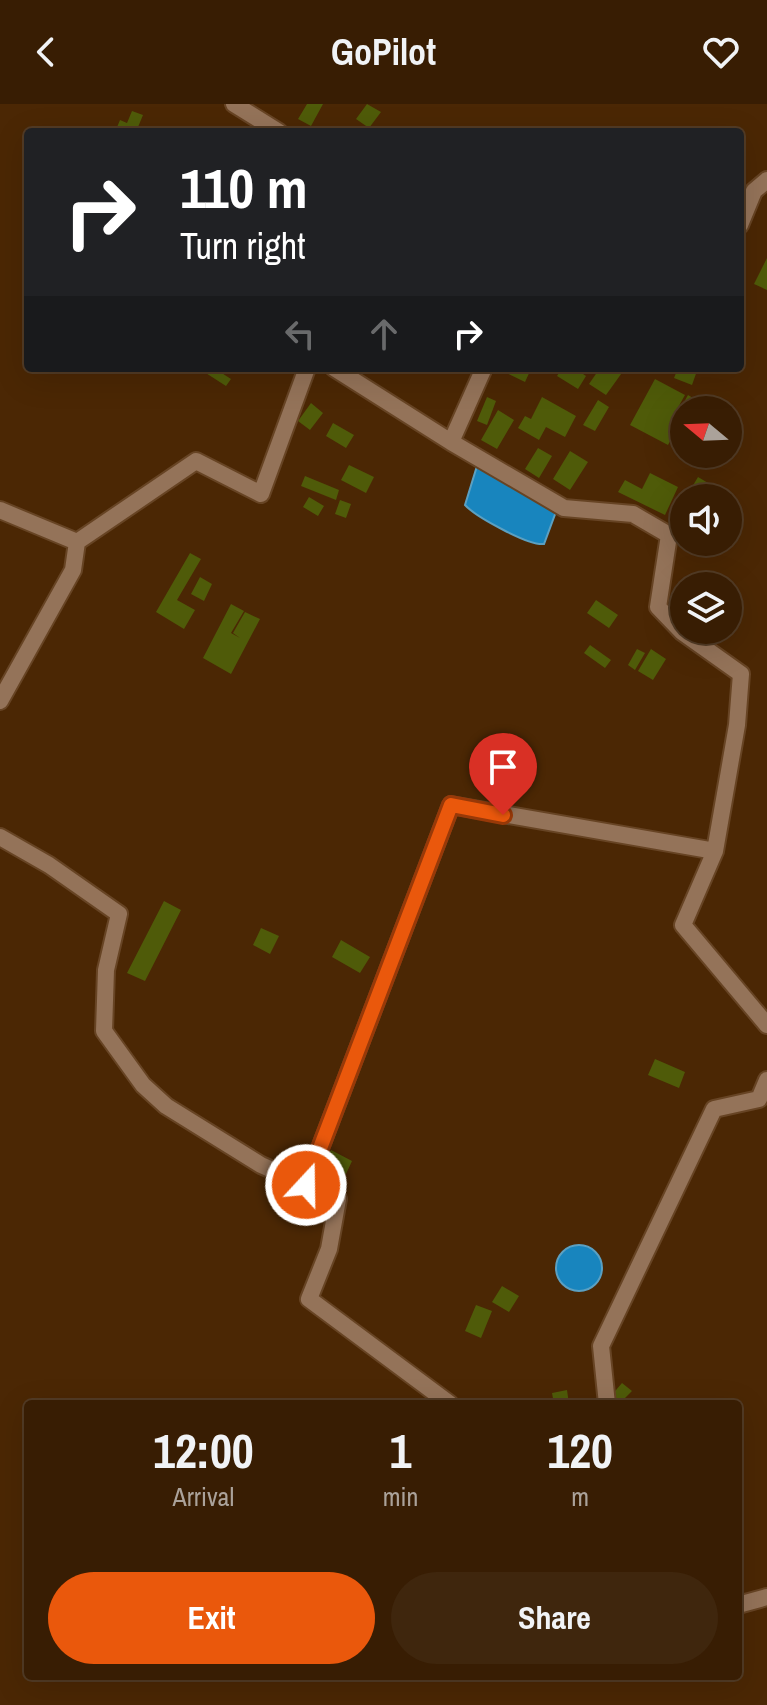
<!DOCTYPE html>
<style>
body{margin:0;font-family:"Archivo Narrow",sans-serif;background:#3f260d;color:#f1f3f6;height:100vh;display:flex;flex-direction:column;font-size:30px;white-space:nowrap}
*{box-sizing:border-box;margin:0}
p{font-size:26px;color:#aba29a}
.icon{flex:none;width:44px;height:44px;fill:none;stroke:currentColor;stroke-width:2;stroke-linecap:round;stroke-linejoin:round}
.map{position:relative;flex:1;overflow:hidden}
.sheet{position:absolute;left:24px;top:1296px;width:718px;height:280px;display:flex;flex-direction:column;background:#381d03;border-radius:8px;box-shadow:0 8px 32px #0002,0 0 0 2px #523b25}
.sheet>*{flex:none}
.guide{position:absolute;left:24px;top:24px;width:720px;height:244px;border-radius:8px;box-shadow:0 8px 32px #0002,0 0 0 2px #523b25;background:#202124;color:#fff;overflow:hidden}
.needle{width:52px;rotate:289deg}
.fabs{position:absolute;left:670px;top:292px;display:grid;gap:16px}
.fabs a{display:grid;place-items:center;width:72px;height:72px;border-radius:50%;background:#381d03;box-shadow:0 8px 32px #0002,0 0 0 2px #523b25;font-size:40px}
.pin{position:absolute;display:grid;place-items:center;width:68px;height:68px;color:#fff;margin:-82px -34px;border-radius:50% 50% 50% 0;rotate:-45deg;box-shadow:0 0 8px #0007}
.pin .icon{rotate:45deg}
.me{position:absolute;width:88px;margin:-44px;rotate:21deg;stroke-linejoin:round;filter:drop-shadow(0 0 6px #0008)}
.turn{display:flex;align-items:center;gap:28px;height:168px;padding:0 24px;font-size:36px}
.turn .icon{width:104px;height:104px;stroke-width:2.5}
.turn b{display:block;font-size:56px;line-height:68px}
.lanes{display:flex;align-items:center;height:76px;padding:0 24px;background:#0003;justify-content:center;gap:40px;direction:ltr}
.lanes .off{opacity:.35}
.eta{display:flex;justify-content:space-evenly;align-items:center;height:136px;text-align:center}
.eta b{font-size:48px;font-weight:800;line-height:56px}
.button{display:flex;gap:16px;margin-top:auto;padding:16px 24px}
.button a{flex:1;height:92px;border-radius:48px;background:#ea580c;color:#fff;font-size:32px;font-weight:800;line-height:92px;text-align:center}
.button a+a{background:#3f260d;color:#f1f3f6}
header{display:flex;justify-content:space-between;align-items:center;height:104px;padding:0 24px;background:#381d03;font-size:36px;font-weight:800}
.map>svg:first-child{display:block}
</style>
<header><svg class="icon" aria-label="back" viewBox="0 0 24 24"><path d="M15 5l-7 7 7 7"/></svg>GoPilot<svg class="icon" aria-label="heart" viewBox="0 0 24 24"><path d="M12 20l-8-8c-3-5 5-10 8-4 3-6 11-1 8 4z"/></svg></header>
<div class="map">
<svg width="767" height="1601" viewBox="0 0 767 1601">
<rect width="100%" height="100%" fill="#4b2704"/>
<!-- water -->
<path fill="#1885be" stroke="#5ba0c2" stroke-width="2" d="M477,362L557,405L544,440C529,442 476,413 465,401Z
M556 1164a23 23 0 1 1 46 0a23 23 0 1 1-46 0Z"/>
<!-- building -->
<path fill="#4f5b09" d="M307,0H323L311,22L298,15Z
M367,0L381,8L369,24L356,15Z
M132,7L143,11L136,28H115L120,16L127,19Z
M767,154V186L754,180Z
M198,264H214L231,275L226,282Z
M503,264H530L531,265L525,278L502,267Z
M562,264H574L586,272L578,285L557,272Z
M600,264L624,266L606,291L589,280Z
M678,264H698L692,281L674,274Z
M655,275L685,291L671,316L679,320L668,341L630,321Z
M688,291L698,297L693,306H684V319L675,314Z
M487,293L496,297L487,321L477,317Z
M542,293L576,312L565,333L546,323L539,336L518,324L525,312L531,315Z
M598,296L609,303L595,327L583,321Z
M311,299L323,309L310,326L298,317Z
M498,306L514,316L497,345L481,336Z
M333,319L354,331L346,344L326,332Z
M681,329L684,331V350H708L702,361L672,344Z
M538,344L552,352L539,374L525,365Z
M570,347L588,358L570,386L553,375Z
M349,361L374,373L366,389L341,376Z
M650,369L678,383L665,411L618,388L625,376L642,385Z
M305,372L339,386L336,396L301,382Z
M698,373L720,386L714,394L692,383Z
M309,393L324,402L318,412L303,403Z
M340,396L351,400L346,414L335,410Z
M190,449L201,455L177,496L195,506L184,525L156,508Z
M200,473L212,480L204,497L191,490Z
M596,496L618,511L609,524L587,509Z
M231,500L244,507L231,529L240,534L233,529L245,508L260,515L231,570L203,554Z
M590,541L611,556L605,564L584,549Z
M637,545L645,549L635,566L628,561Z
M651,545L666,555L653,576L638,567Z
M164,797L181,806L145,877L127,869Z
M261,824L279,832L270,850L253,841Z
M341,836L370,853L360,869L332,853Z
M655,955L685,968L679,984L648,971Z
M331,1046L352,1057L346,1070L324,1059Z
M502,1182L519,1192L509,1208L492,1198Z
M476,1201L492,1207L481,1234L465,1227Z
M622,1279L632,1287L619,1300L610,1293Z
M567,1286L569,1300H554L552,1289Z"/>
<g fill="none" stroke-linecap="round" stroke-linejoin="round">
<!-- street casing -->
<g stroke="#674424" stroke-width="20">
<path id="street" d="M234,0L279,28
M740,121L754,87L767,76
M334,264L451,338L484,264
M451,338L564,404L633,410L669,431L658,503L682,528L741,570L737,621L715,747L683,821L767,921
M0,406L77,438L73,466L0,597
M77,438L196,357L261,390L307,264
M0,733L49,761L119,810L106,866L104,927L143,981L166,1002L261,1061L338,1095L329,1145L309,1195L450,1300
M306,1081L451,701L715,747
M607,1300L601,1242L714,1005L759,995L767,976
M738,1501L767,1493"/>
</g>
<!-- street -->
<use href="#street" stroke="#947359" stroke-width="16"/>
</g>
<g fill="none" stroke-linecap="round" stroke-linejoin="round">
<!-- route casing -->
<g stroke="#983908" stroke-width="20">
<path id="route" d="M306,1081L451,701L503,711"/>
</g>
<!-- route -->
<use href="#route" stroke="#ea580c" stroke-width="14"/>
</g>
</svg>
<div class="fabs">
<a><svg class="needle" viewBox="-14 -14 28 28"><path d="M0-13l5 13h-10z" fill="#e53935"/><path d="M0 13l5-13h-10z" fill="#aba29a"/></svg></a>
<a><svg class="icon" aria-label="sound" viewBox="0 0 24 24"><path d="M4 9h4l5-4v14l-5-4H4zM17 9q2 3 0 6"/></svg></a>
<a><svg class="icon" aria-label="layers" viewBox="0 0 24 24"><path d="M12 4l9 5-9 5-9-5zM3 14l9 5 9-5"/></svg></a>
</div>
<div class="pin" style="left:503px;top:711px;background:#d93025"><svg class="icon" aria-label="arrive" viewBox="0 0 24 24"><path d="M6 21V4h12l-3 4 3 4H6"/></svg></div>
<svg class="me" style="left:306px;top:1081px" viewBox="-20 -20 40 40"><circle r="17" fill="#ea580c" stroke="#fff" stroke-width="3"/><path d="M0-11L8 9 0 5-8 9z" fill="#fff"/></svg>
<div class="guide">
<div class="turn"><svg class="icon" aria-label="right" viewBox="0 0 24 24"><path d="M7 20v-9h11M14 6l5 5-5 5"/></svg><div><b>110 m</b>Turn right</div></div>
<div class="lanes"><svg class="icon off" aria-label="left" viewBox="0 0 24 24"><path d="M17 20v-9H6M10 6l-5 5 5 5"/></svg><svg class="icon off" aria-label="ahead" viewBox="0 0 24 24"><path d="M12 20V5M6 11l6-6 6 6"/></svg><svg class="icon" aria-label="right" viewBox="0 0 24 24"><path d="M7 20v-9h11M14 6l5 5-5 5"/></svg></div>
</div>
<section class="sheet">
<div class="eta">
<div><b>12:00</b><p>Arrival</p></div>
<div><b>1</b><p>min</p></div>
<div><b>120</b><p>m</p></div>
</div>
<div class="button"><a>Exit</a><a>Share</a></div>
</section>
</div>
